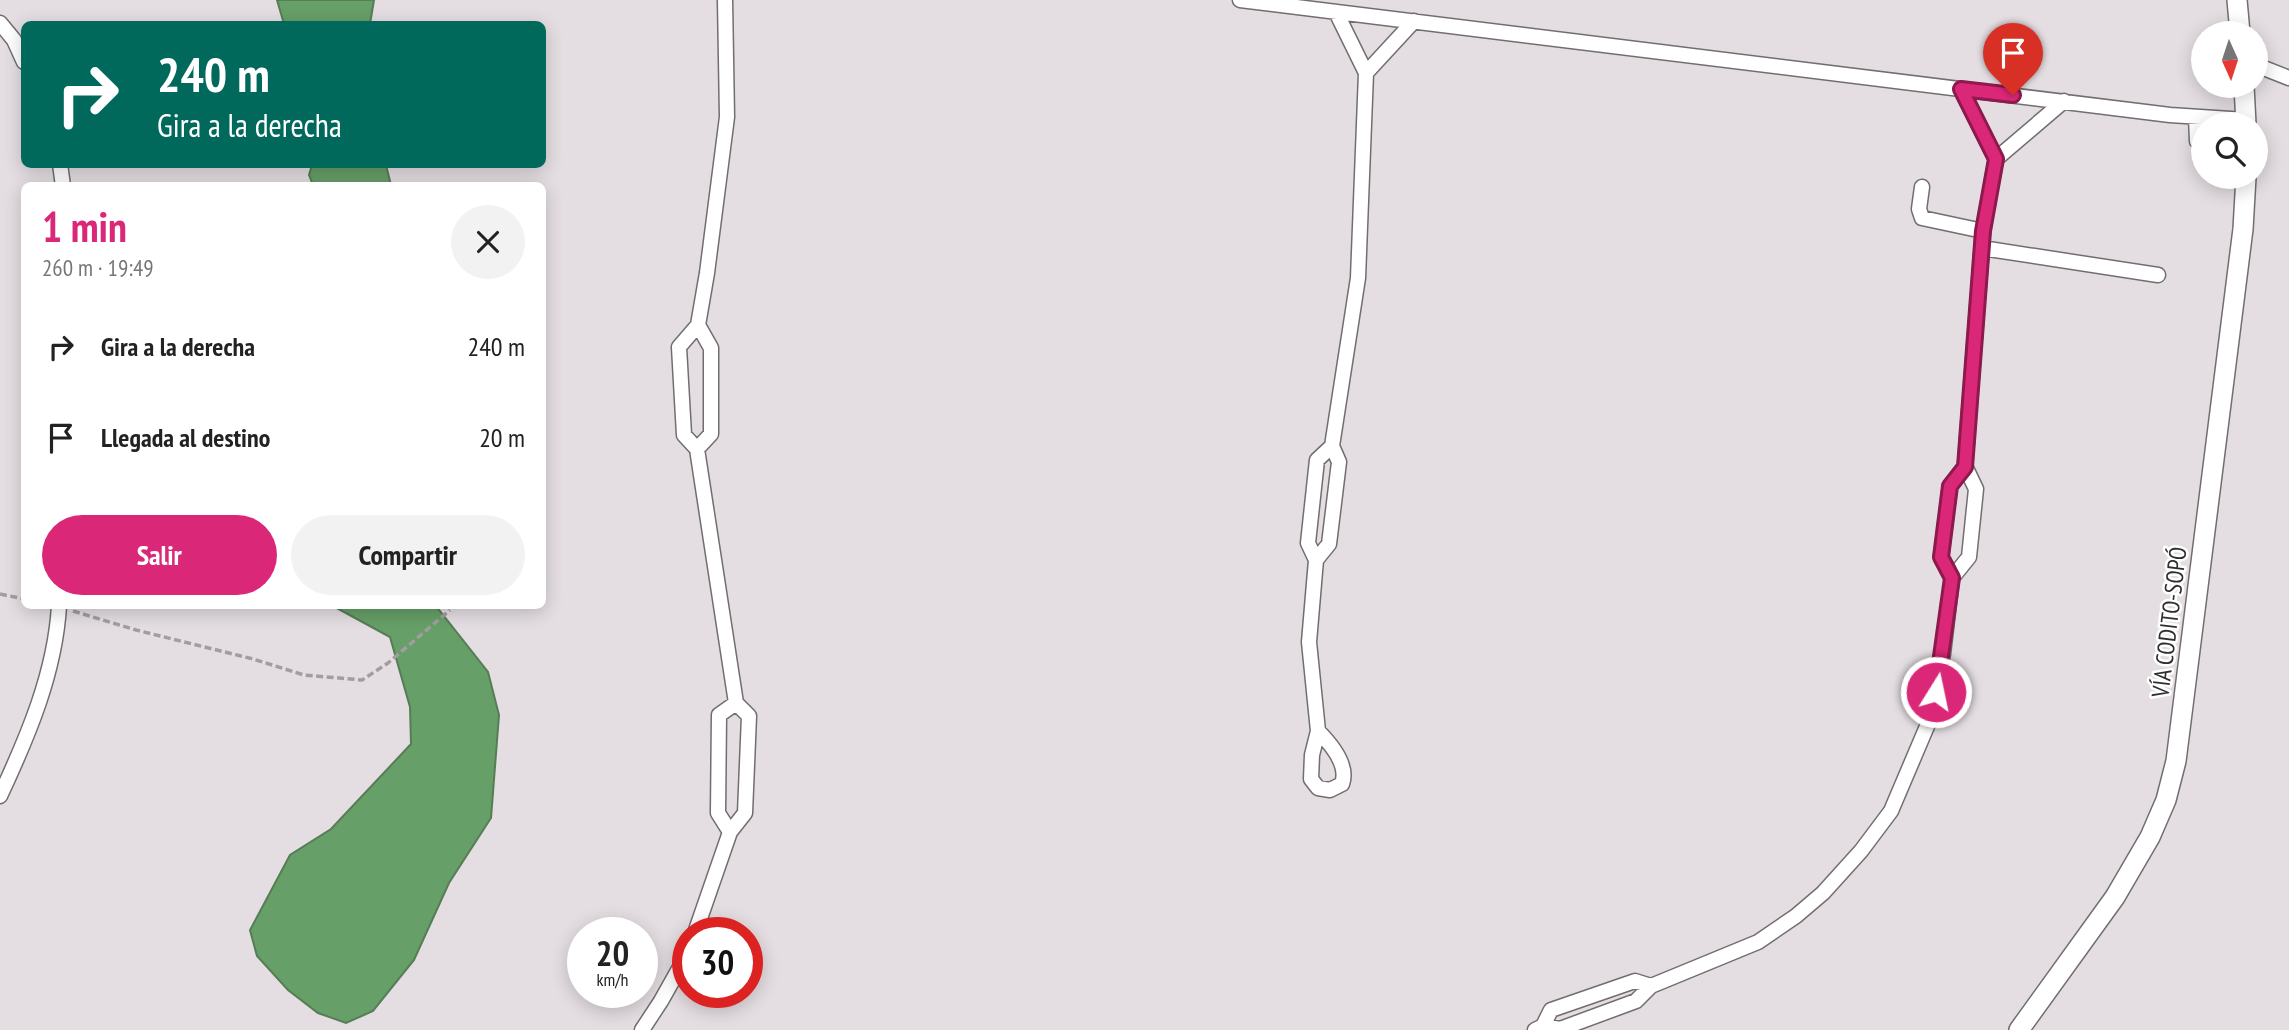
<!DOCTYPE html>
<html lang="es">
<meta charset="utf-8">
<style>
body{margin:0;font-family:"PT Sans Narrow",sans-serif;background:#f2f2f2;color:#222;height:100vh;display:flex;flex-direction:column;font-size:26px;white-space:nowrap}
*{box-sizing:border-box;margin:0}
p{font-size:23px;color:#767676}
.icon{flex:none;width:38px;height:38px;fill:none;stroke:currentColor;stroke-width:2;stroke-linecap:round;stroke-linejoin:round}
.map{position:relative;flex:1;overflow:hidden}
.panel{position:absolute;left:21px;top:182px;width:525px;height:427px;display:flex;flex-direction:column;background:#fff;border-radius:10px;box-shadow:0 4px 18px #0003}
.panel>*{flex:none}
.hud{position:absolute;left:21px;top:21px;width:525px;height:147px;border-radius:10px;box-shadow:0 4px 18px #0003;background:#00695c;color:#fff;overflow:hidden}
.needle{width:46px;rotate:177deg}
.fabs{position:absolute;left:2191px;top:21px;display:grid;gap:14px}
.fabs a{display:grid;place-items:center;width:77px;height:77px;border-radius:50%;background:#fff;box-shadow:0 4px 18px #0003;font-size:35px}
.speed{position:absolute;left:567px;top:917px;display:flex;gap:14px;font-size:35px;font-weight:700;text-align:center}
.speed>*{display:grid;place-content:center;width:91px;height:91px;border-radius:50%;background:#fff;box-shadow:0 4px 18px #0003;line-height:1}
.speed small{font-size:18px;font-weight:400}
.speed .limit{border:10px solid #d22;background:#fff;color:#111}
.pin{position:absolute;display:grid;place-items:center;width:60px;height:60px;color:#fff;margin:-72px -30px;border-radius:50% 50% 50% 0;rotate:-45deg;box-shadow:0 0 7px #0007}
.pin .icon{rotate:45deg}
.me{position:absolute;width:77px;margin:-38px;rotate:10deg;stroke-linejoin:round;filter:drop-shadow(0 0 5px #0008)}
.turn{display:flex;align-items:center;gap:24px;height:147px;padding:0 21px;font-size:32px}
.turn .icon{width:91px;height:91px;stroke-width:2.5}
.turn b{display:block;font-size:49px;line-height:60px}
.round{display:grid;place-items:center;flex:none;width:74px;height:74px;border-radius:37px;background:#f2f2f2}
.head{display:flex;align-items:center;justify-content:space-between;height:119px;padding:0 21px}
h1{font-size:42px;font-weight:700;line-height:52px;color:#db2777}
.cta{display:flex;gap:14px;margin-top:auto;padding:14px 21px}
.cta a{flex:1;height:80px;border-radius:42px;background:#db2777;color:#fff;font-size:28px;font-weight:700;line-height:80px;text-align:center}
.cta a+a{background:#f2f2f2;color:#222}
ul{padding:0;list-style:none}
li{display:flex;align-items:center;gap:21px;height:91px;padding:0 21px}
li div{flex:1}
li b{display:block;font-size:26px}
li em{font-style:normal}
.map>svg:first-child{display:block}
</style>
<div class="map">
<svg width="2289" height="1030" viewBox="0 0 2289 1030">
<rect width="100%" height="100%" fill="#e4dee2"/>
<!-- water -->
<path fill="#669f67" stroke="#567d56" stroke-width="2" d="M277,0H374L370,24H284Z
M312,165H386L391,185H313L309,175Z
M333,606H436L488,672L499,715L491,818L449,883L414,960L373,1011L346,1023L318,1013L288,990L257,956L250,930L290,855L331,829L411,744L410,707L390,637Z"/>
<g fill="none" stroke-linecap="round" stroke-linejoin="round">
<!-- street casing -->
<g stroke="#726d71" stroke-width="17">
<path id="street" d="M1240,0L2170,115L2246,120
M0,23L14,40L24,62
M2256,65L2289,78
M1366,73L1414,21
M2196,117L2197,141L2203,144
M1996,159L2064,101
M60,164L63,186
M1922,187L1919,209L1922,218L1983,231
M1982,248L2158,275
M697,449L711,434V348L698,325
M1316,560L1329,544L1339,462L1332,446L1358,278L1366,73L1336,12
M1952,578L1941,557L1950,486L1965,466
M1318,731C1330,743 1349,765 1342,784L1330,790L1318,788L1311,779L1312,755L1318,731L1309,642L1316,560L1308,543L1317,460L1332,446
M0,796C28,736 55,673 59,606
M730,832L718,813L719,715L736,703
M695,933L730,832L745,813L749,716L736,703L697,449L684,435L679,347L698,325L707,273L727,117L725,0
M1543,1026L1551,1010L1635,981L1651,986
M642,1030L661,1001L688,953
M1535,1030L1543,1026L1560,1029L1636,1001L1651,986L1758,942L1796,916L1823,893L1861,851L1891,811L1928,724L1943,654L1952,578L1969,557L1976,489L1965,466L1983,231L1996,159L1961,89"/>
</g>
<!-- secondary casing -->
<g stroke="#726d71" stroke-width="22">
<path id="secondary" d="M2237,0L2240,33
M2244,86L2246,124
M2019,1030L2115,897L2150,837L2166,800L2176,761L2243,229L2246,177"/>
</g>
<!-- path -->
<path stroke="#a29da0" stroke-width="3.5" stroke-dasharray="7 3.5" stroke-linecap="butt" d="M0,594L24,599
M73,611L136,630L253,659L304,675L362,680L388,663L450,610"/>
<!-- street -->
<use href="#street" stroke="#fff" stroke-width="14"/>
<!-- secondary -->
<use href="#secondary" stroke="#fff" stroke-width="19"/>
</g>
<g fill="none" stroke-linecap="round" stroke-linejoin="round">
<!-- route casing -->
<g stroke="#8e194d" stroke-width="18">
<path id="route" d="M1936,692L1952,578L1941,557L1950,486L1965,467L1983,231L1996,159L1961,89L2013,95"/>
</g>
<!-- route -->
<use href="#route" stroke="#db2777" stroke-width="12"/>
</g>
<g text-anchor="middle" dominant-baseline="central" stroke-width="5" stroke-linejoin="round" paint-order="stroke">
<!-- street labels -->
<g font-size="24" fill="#312e30" stroke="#fff">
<text transform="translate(2169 622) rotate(-83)">VÍA CODITO-SOPÓ</text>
</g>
</g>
</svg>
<div class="fabs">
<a><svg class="needle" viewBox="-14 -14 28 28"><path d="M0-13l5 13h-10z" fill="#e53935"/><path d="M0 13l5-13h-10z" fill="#767676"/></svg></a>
<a><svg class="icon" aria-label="search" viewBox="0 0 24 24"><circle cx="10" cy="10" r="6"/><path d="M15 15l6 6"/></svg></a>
</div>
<div class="speed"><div>20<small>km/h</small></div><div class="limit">30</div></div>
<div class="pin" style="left:2013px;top:95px;background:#d93025"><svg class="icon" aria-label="arrive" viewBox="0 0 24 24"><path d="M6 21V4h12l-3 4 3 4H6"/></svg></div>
<svg class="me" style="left:1936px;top:692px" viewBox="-20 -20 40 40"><circle r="17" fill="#db2777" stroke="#fff" stroke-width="3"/><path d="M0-11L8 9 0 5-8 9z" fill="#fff"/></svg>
<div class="hud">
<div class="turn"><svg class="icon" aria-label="right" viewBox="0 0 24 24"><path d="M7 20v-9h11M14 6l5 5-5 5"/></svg><div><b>240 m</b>Gira a la derecha</div></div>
</div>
<section class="panel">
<div class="head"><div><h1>1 min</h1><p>260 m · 19:49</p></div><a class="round"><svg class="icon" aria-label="close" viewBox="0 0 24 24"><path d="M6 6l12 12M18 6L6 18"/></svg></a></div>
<ul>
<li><svg class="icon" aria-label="right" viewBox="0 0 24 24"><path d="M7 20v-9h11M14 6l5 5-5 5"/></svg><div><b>Gira a la derecha</b></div><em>240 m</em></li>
<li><svg class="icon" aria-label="arrive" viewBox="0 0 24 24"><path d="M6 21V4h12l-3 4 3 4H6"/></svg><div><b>Llegada al destino</b></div><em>20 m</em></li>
</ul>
<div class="cta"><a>Salir</a><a>Compartir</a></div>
</section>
</div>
